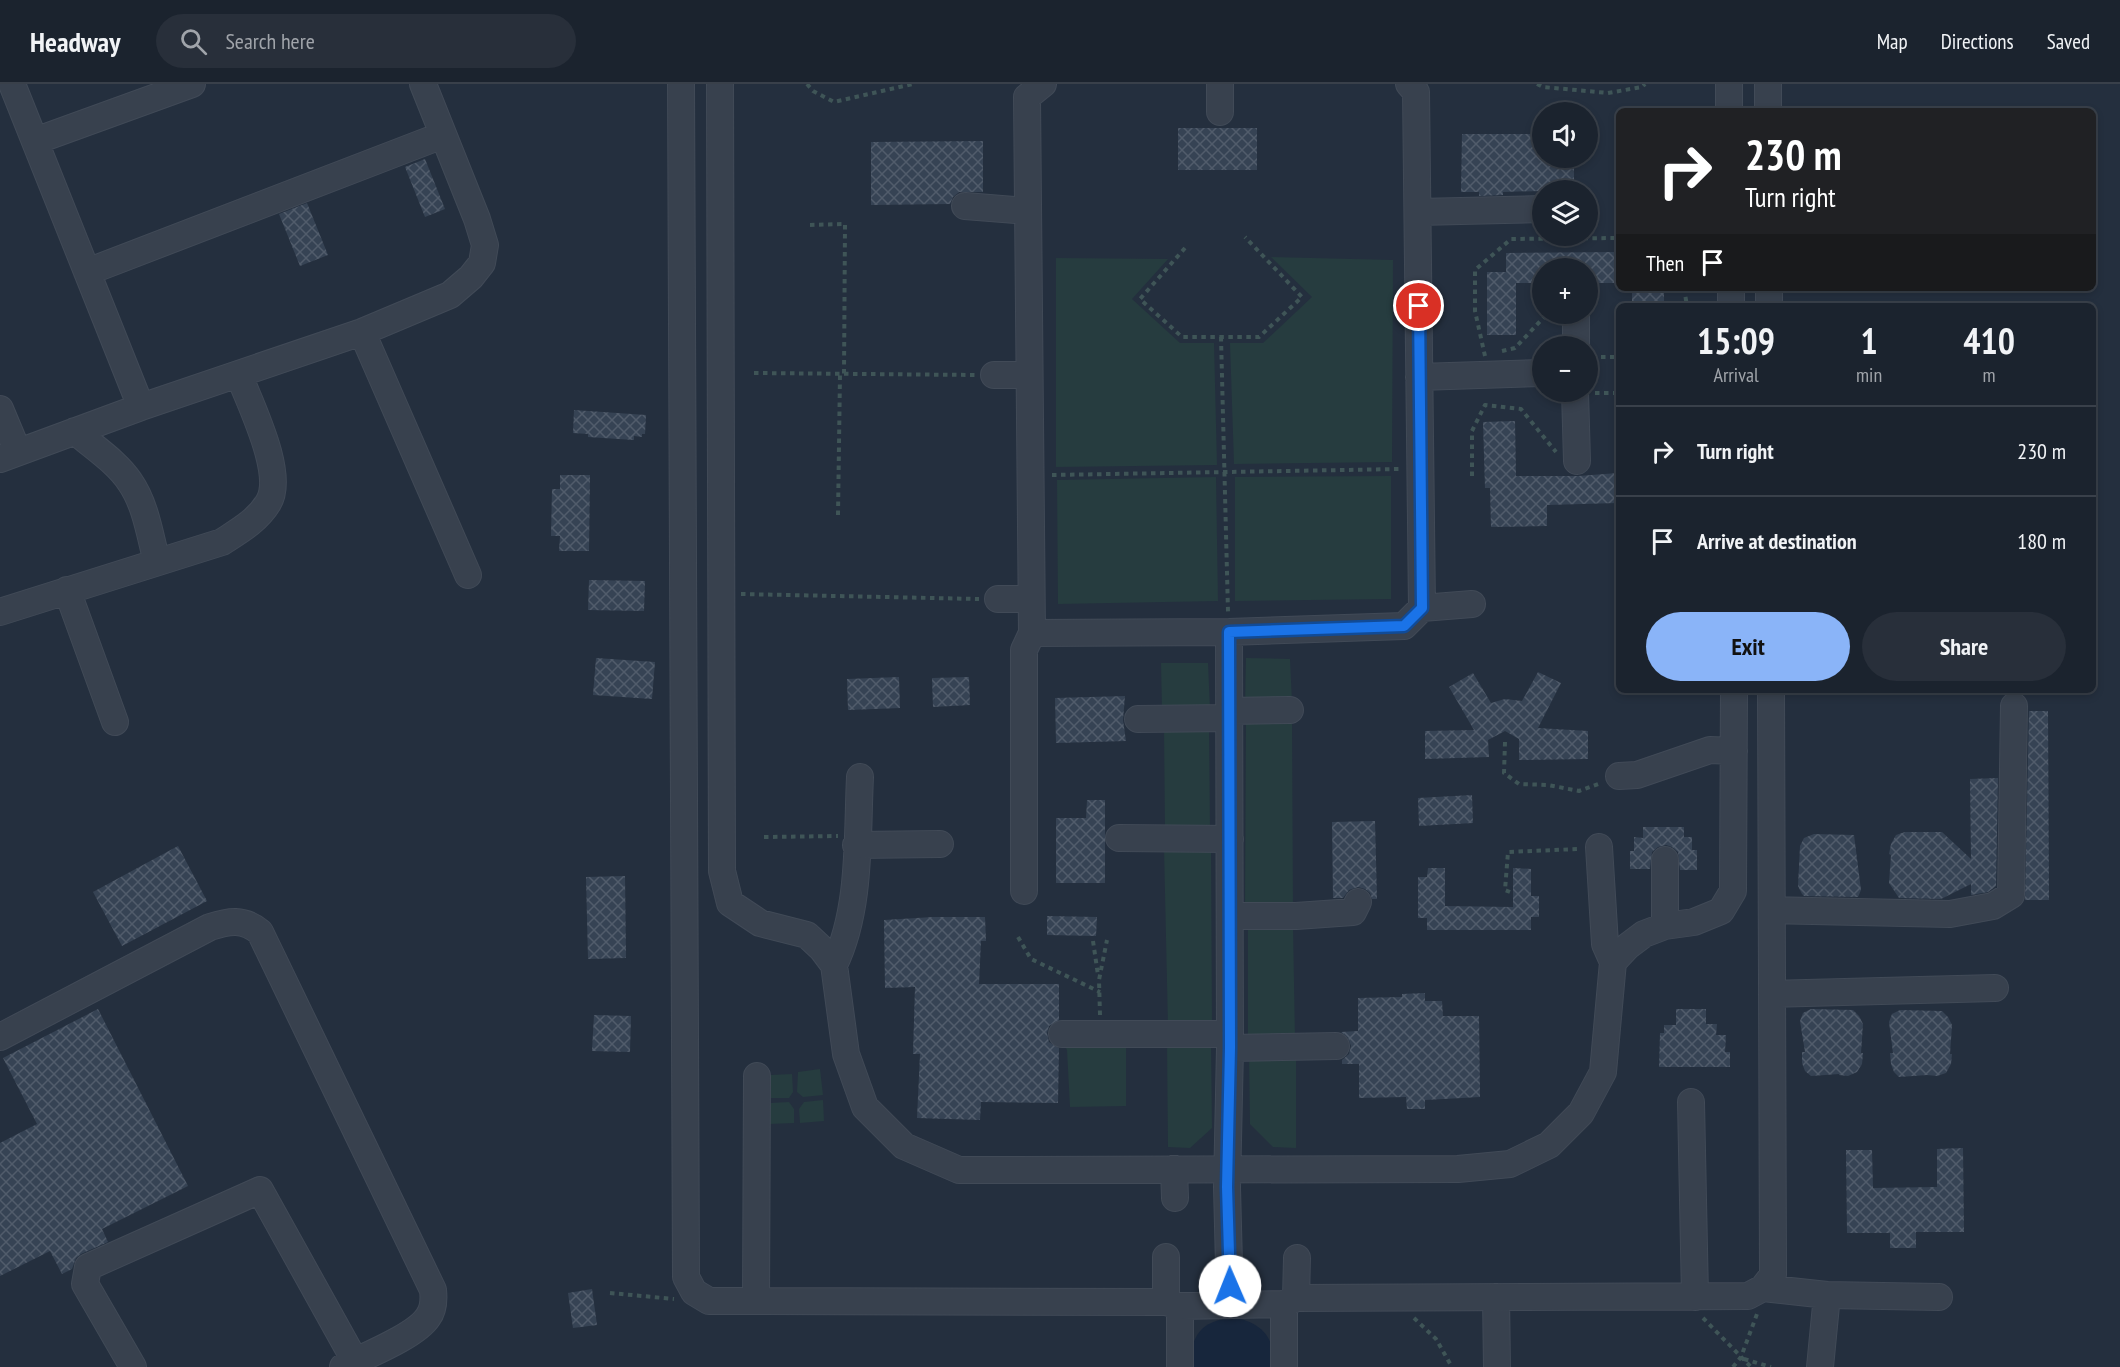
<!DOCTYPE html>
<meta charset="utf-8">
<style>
body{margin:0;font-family:"PT Sans Narrow",sans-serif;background:#282f3a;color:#f1f3f6;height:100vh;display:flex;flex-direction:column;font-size:22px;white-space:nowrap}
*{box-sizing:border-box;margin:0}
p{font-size:20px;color:#a0a4aa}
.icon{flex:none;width:33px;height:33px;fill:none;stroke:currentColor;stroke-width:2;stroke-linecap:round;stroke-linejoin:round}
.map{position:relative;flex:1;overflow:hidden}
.panel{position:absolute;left:1616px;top:219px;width:480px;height:390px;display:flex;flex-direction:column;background:#1b232e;border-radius:9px;box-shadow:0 3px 9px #0003,0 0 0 2px #39404a}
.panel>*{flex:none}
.guide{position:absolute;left:1616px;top:24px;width:480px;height:183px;border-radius:9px;box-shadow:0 3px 9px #0003,0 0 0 2px #39404a;background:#202124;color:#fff;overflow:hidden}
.buttons{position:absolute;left:1532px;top:18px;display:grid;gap:12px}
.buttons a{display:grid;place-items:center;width:66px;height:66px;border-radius:50%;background:#1b232e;box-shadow:0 3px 9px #0003,0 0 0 2px #39404a;font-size:30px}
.pin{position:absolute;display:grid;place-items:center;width:51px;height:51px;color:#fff;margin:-26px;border:3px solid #fff;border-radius:50%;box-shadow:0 2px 6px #0007}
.me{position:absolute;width:66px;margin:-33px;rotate:359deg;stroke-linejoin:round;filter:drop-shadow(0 0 4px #0008)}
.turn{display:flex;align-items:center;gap:21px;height:126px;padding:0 30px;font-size:27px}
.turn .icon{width:78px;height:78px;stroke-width:2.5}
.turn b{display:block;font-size:42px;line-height:51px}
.then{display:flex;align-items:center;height:57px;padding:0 30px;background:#0003;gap:12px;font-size:22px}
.eta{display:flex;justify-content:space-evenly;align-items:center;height:102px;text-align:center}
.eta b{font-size:36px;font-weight:800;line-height:42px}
.button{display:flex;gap:12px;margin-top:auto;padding:12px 30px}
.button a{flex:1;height:69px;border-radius:36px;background:#8ab4f8;color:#111;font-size:24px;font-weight:800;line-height:69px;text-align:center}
.button a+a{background:#282f3a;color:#f1f3f6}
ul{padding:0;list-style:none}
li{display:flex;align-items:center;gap:18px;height:90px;padding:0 30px;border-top:2px solid #39404a}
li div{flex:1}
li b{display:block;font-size:22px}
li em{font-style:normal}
header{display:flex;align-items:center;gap:36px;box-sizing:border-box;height:84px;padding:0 30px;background:#1b232e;border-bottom:2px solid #39404a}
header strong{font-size:28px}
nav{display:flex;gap:33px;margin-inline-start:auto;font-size:21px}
.search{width:420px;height:54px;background:#282f3a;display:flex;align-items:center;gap:15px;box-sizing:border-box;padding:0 21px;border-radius:33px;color:#a0a4aa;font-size:22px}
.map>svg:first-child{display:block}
</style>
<header>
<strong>Headway</strong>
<div class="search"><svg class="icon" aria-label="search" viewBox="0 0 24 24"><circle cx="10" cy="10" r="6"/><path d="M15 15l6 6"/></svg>Search here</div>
<nav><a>Map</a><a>Directions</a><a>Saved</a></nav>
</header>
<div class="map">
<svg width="2120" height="1283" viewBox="0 0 2120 1283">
<defs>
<pattern id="building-cross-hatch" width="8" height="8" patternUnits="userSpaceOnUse" patternTransform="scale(1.5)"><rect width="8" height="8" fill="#364354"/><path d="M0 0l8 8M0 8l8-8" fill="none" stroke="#515c6b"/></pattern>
</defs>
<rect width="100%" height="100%" fill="#242f3e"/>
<!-- grass -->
<path fill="#263c3f" d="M1271,173L1393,176L1392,378L1234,380L1230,259H1263L1312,213Z
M1056,174L1168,175L1132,215L1180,259H1214L1217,381L1056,383Z
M1391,392V515L1235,517V393Z
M1216,393L1218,517L1058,520L1057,396Z
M1246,574L1290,575L1292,618L1245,620Z
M1161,579H1208L1210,626L1162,627Z
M1246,635L1292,636L1293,824H1245Z
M1164,643H1209L1210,746L1165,748Z
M1211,763L1212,942L1168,943L1164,764Z
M1248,839L1293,841L1295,955L1248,956Z
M1126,957V1022L1070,1023L1067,966L1064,960Z
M1167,958H1211L1212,1044L1190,1064L1168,1063Z
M1249,971L1296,973V1064L1273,1063L1250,1040Z
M820,985L823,1011L803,1013L797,1008L798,988Z
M792,990L793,1008L789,1014H771V991Z
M823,1016L824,1037L800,1039L799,1025L804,1018Z
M789,1018L794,1025V1039L770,1040V1019Z"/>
<!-- water -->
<path fill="#17263c" d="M1233,1233C1262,1239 1275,1253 1274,1283H1189C1192,1251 1199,1238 1233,1233Z"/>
<!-- building -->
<path fill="url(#building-cross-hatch)" d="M1178,44H1257V86H1178Z
M1462,50H1538V59H1542V74H1574V106L1503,108V111L1479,112V108H1461Z
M983,57V108H959L953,113L950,120L871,121V58Z
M425,75L445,125L425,133L405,83Z
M307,119L328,171L300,182L279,130Z
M1618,168V199H1587V184H1542V199H1516V251H1487V188H1506V169Z
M1632,204H1664V222H1632Z
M574,326L646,331L645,350H642V353L634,352V356L588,353V350L573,349Z
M1515,337L1516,392H1578L1618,389V419L1547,421V442L1491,443L1490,404H1485L1483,338Z
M560,391H590L589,467H559L560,452H551L552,405H560Z
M589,496L645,497L644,527L588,526Z
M596,574L655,578L652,615L593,611Z
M1538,588L1561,599L1538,644L1588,647V675L1519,676V655L1505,647L1488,656L1489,673L1425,675V647L1474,646L1449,603L1473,589L1491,619L1505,615L1522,617Z
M899,593L900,624L848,626L847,595Z
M969,593L970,621L933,623L932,594Z
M1125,612L1123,636L1126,657L1056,659L1055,614Z
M2029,627H2048L2049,816H2025Z
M1998,694L1996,802L1988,808L1971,811V800L1941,815L1899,814L1889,799L1891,771L1889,770L1891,760L1896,751L1905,748H1942L1971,775L1970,695Z
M1472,711L1473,739L1419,742L1418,714Z
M1087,716H1105V799H1056V734H1086Z
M1375,737L1377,815H1372L1370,809L1365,805L1358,803L1349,806L1343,814H1333L1332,738Z
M1643,743H1684V753H1692V766H1697V786H1680L1678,768L1672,763L1666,761L1658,763L1652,768L1650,785H1630V767H1634V753L1643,754Z
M1814,750L1854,751L1861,806L1858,813L1804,812L1802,810L1798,802L1800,762L1804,754Z
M178,762L207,817L122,862L93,808Z
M1428,784H1445V822L1513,823V784L1531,785V812H1539V833H1531V846H1427V834H1418V793H1427Z
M625,792L626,874L588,875L586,793Z
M1047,832L1097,833L1096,852L1047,851Z
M933,833H985L986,857H981L979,900H1059V936L1049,942L1047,949L1049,958L1059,964L1058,1019L981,1018L980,1036L917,1034L920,970H913L915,903L885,904L884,836Z
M1425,909V917H1442L1443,932H1479L1480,1013L1425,1016V1025H1407L1406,1013L1359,1014V980H1342V976L1349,970L1351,962L1348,954L1341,948L1358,947V914L1402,913V910Z
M98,925L188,1102L102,1145L108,1158L81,1170L76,1174L72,1185L62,1190L50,1167L0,1192V1059L37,1040L3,974Z
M1676,925H1706V940H1717L1716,951H1726L1725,968H1730V983H1659L1660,949H1664V941H1676Z
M1811,925L1853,926L1859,932L1863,940L1861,969H1863L1862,980L1857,988L1848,992L1839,991V990L1811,992L1805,987L1802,979V968H1805L1800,937L1803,929Z
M1900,926L1942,927L1948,933L1952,941L1950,970H1952L1951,980L1946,989L1937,992L1927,991L1899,993L1894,988L1891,980L1890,969H1893L1889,938L1892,930Z
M594,931L631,932L630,968L592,967Z
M1963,1064L1964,1148H1916V1164H1890V1149H1847L1846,1066H1872L1873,1104L1937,1103V1065Z
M592,1205L597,1241L573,1244L568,1209Z"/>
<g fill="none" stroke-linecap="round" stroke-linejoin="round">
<!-- minor casing -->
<g stroke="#414a57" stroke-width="28">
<path id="minor" d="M12,0L141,323
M681,0L686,1193L694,1208L709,1217L1166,1218L1180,1222
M720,0L722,787L730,819L760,839L807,851L822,865L834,881L846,970L865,1023L904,1062L959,1086L1458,1085L1510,1080L1549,1061L1581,1029L1603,988L1613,878L1628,862L1644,850L1665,842L1694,838L1721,827L1733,807L1734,606
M1043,0L1027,13L1032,549L1229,548L1404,542L1422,524L1416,8L1409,0
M1729,0V27
M1768,0V27
M1220,28V0
M35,57L192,0
M965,122L1028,127
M1418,128L1542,125
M87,188L443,51
M1731,204V222
M1769,204V222
M362,248L468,491
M1576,262V230
M994,291H1029
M1419,293L1542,289
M1575,308L1577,377
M0,325L18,368
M75,347C93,363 117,378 130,398C146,421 150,452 157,478
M0,375L141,323L362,248L450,211L471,193L482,179L485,161L477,135L423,0
M67,506L115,638
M998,515H1031
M1422,524L1472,520
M0,528L222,458C239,447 257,437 268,419C286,391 250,320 239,291
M1229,548L1230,964L1227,1103L1230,1220
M1229,627L1290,626
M1138,635L1229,634
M1619,692L1637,691L1710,666L1734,667
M1119,754L1230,755
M856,761L940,760
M1599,763L1605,860L1613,878
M1024,807V566L1032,549
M1772,826L1950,830L1993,822L2011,811L2014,622
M1230,832H1296L1353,828L1358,818
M1665,842V776
M834,881C861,826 857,754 860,693
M1772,910L1995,904
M1062,950H1230
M0,953L210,843C229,837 243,834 260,848L433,1206C434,1215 434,1225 428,1233C416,1252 365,1272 343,1283
M1230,964L1336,962
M1691,1018L1695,1213
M1174,1085L1175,1114
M1166,1173V1218
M1763,1204L1827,1211L1939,1213
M1496,1213L1497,1283
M1296,1214L1297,1174
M756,1217L757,992
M133,1283L85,1200L88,1183L260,1106L355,1277
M1180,1283V1222L1284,1220L1296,1214L1748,1212L1763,1204L1773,1191L1771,606
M1284,1283V1220
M1820,1283L1827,1211"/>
</g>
<!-- path -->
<path stroke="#3f5557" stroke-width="4" stroke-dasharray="4.5 4.5" stroke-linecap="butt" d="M807,0L813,7L834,18L913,0
M1537,0L1543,3L1608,9L1642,3L1645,0
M810,141L845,140L844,290
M1185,164L1140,215L1182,253H1259L1302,213L1245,153
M1684,204L1687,222
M1221,253L1228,528
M1502,267L1515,264L1547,230
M1485,272L1475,227V186L1511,155L1618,154
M1592,273H1618
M754,289L975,291
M1595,309H1618
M1052,391L1401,385
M1472,392V347L1485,321L1521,325L1556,368
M838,431L840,290
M741,510L979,515
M1505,658L1504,689L1519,700L1548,701L1579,707L1601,699
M764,753L838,752
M1510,808L1505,806L1508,768L1578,765
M1018,853L1031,875L1100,908
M1093,857L1098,891
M1100,931L1099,896L1107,856
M610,1209L674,1215
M1414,1234L1436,1255L1452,1283
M1703,1234L1751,1283
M1744,1275L1771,1283
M1733,1283L1741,1273L1757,1230"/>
<!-- minor -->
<use href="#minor" stroke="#38414e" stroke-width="26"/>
</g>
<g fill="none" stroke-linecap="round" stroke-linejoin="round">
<!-- route casing -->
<g stroke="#114b97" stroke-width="15">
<path id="route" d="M1230,1202L1227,1103L1230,964L1229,548L1404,542L1422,524L1419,222"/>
</g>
<!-- route -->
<use href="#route" stroke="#1a73e8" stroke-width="10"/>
</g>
</svg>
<div class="buttons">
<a><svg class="icon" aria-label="sound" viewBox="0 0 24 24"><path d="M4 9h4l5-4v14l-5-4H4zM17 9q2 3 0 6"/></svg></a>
<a><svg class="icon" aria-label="layers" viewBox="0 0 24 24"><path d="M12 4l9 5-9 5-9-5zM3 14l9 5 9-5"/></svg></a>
<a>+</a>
<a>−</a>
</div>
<div class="pin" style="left:1419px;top:222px;background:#d93025"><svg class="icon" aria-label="arrive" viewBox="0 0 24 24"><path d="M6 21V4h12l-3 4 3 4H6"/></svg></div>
<svg class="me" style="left:1230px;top:1202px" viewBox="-20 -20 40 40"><circle r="19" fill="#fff"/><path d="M0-13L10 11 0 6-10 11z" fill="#1a73e8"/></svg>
<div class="guide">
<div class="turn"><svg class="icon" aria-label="right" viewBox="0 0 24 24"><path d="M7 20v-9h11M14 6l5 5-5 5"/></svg><div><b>230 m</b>Turn right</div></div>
<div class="then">Then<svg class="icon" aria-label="arrive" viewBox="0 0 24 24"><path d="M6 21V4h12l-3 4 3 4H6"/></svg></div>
</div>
<section class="panel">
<div class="eta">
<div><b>15:09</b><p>Arrival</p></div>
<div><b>1</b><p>min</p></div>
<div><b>410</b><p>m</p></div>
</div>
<ul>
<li><svg class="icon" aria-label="right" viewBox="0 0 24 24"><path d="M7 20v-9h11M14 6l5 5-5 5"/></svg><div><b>Turn right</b></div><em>230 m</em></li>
<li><svg class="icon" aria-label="arrive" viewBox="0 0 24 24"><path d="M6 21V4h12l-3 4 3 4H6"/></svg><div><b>Arrive at destination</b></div><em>180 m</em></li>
</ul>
<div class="button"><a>Exit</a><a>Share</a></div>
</section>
</div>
